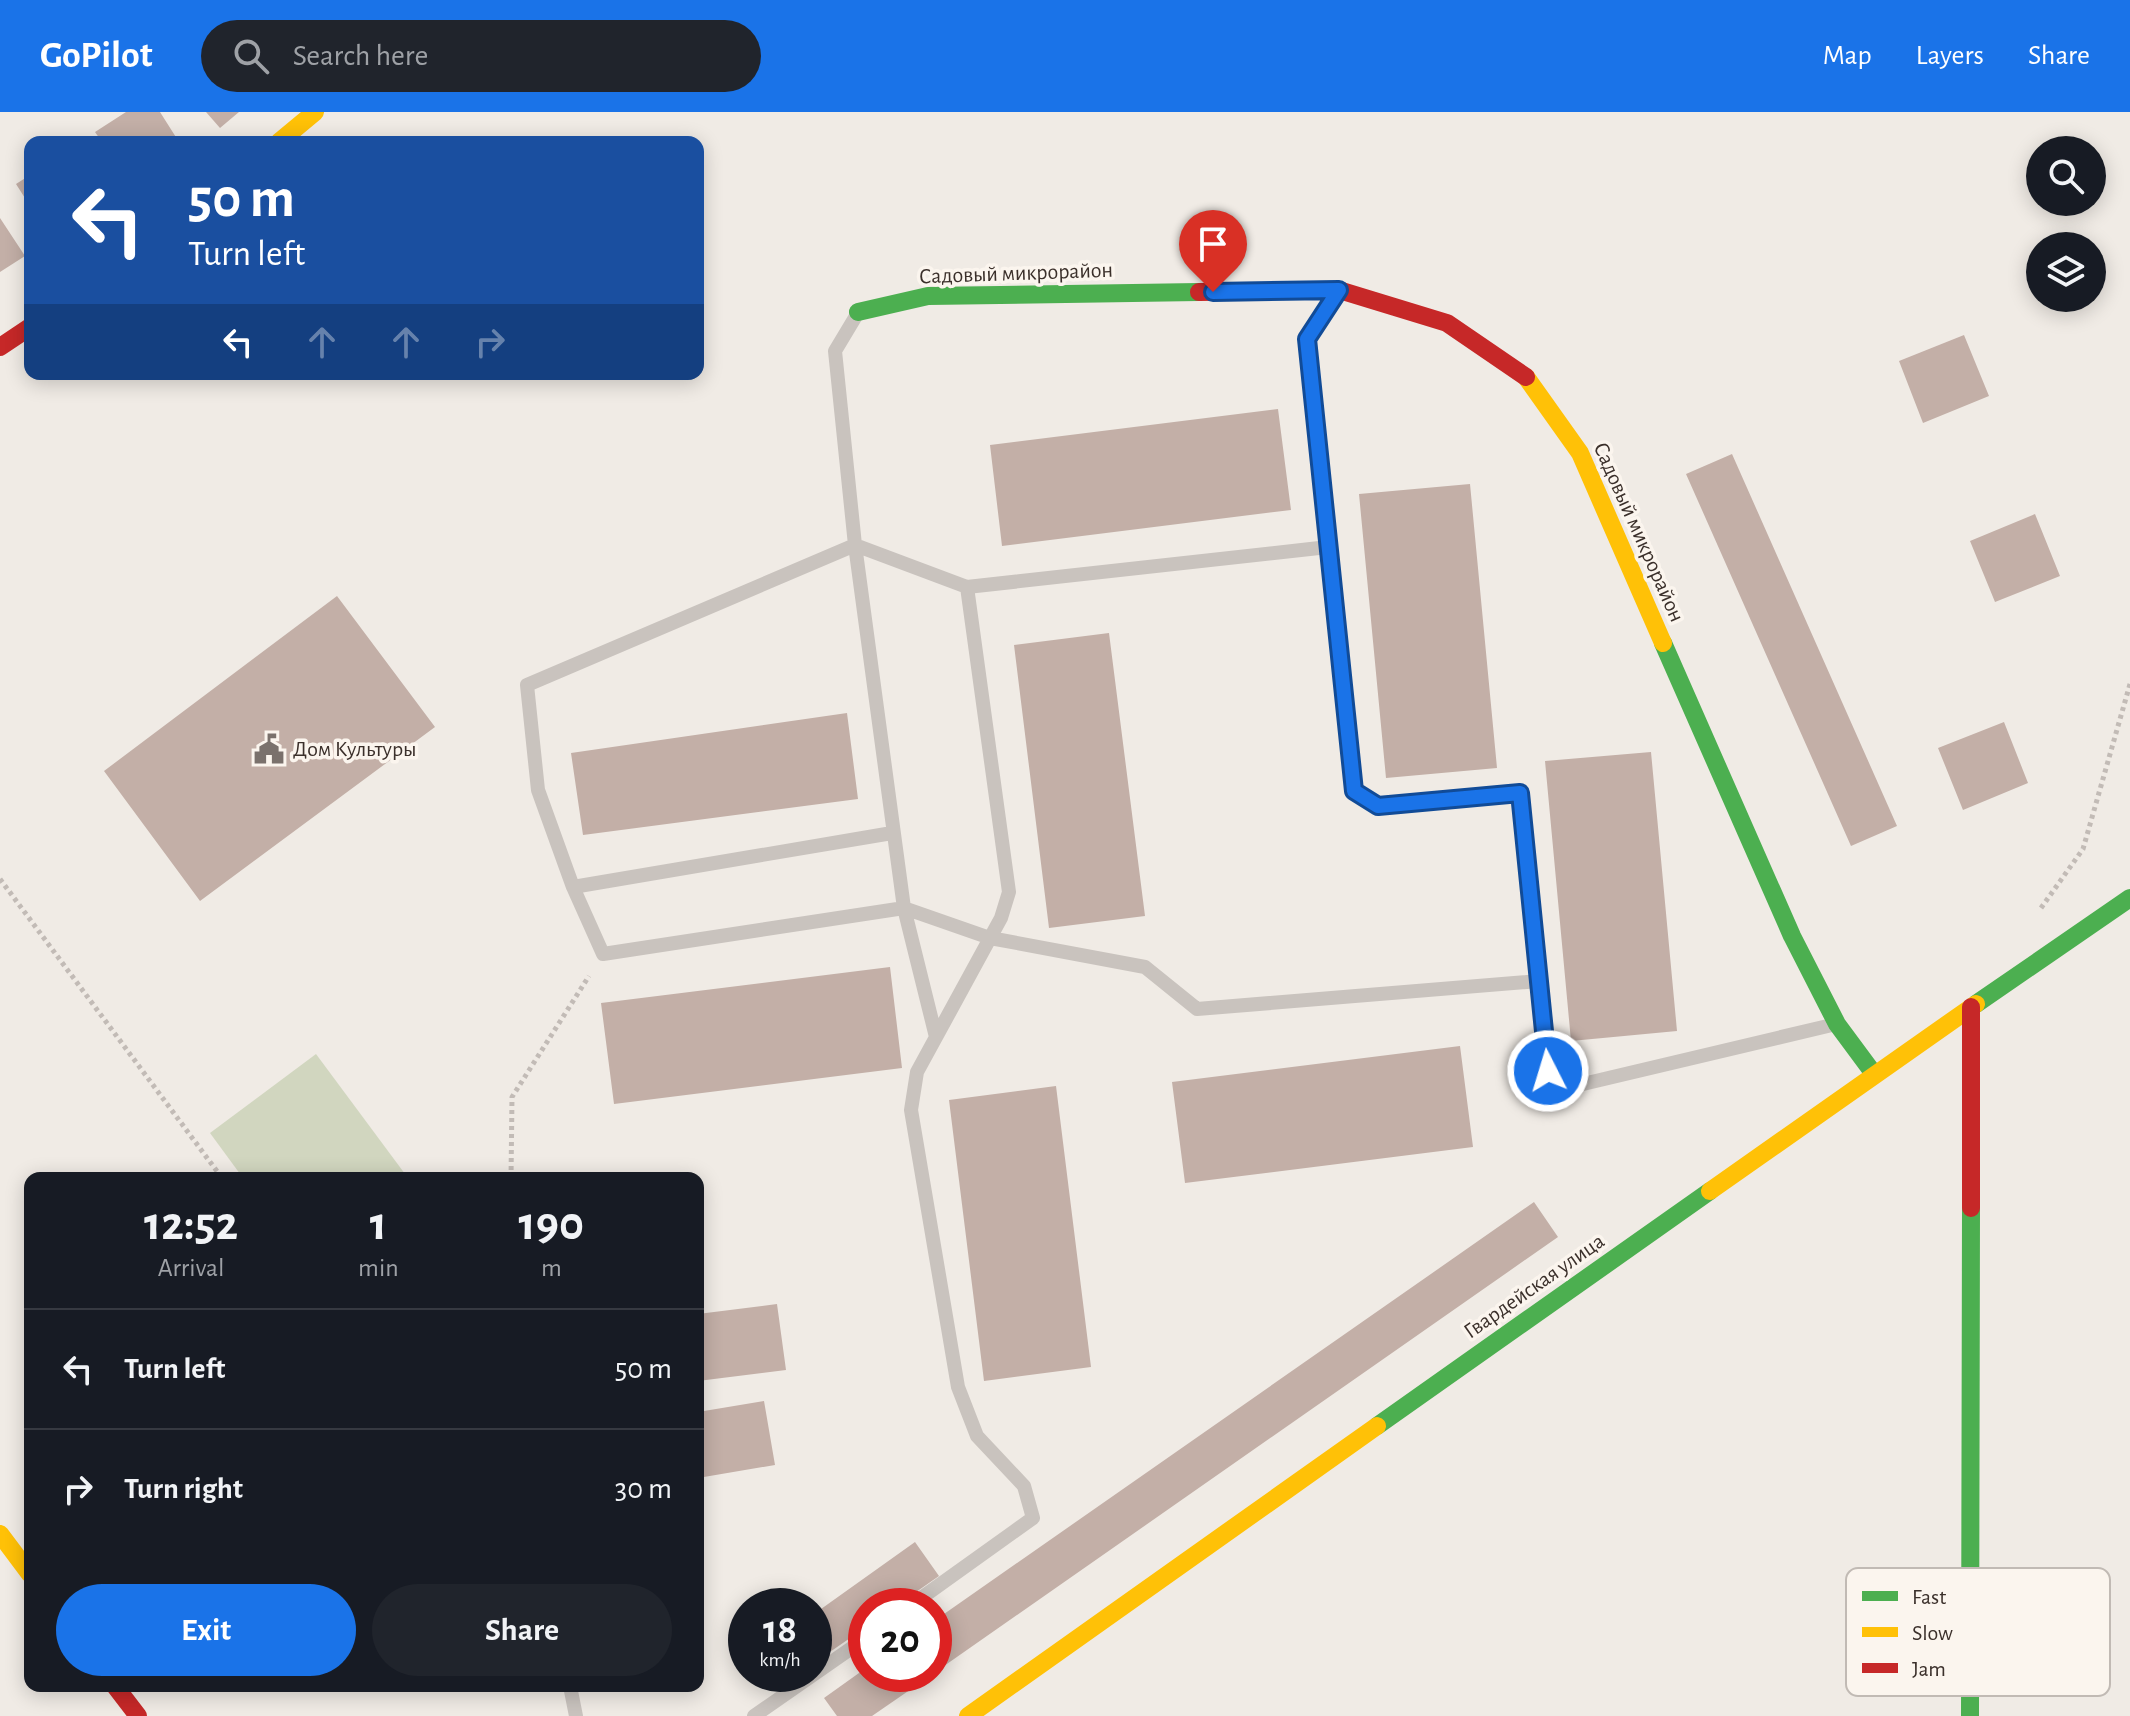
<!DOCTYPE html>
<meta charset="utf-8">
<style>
body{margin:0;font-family:"Alegreya Sans",sans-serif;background:#20242c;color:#f1f3f6;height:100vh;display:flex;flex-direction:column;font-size:30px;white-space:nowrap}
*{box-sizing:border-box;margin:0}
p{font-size:26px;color:#9ea1a6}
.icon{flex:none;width:44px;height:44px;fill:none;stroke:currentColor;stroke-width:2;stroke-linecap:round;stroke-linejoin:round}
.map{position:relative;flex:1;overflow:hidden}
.side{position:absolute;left:24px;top:1060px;width:680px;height:520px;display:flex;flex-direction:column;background:#171b24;border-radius:16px;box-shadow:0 4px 20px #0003}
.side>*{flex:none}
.top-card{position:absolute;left:24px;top:24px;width:680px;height:244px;border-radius:16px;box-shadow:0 4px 20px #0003;background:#1a4fa0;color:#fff;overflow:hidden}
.fabs{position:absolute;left:2026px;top:24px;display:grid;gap:16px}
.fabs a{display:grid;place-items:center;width:80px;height:80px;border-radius:50%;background:#171b24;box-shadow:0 4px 20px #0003;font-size:40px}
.speed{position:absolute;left:728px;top:1476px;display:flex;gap:16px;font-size:40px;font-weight:700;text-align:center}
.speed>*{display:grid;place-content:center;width:104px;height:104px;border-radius:50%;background:#171b24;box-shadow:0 4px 20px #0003;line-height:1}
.speed small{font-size:20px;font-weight:400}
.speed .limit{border:12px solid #d22;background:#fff;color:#111}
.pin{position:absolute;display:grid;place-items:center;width:68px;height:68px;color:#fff;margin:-82px -34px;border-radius:50% 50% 50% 0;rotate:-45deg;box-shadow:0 0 8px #0007}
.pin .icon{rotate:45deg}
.me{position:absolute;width:88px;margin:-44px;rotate:355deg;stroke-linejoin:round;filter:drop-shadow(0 0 6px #0008)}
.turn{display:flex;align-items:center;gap:28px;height:168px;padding:0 32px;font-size:36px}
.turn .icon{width:104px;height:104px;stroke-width:2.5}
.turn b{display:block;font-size:56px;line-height:68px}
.lanes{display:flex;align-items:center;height:76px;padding:0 32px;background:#0003;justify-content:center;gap:40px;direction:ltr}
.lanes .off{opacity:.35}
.eta{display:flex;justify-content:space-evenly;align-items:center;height:136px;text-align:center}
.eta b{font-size:48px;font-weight:600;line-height:56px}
.action{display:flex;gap:16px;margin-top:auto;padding:16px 32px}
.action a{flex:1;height:92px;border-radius:48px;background:#1a73e8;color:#fff;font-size:32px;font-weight:600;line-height:92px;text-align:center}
.action a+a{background:#20242c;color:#f1f3f6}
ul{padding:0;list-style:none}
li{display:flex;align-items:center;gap:24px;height:120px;padding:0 32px;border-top:2px solid #363941}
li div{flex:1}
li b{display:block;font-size:30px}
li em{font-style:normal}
header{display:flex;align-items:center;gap:48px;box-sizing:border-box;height:112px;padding:0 40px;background:#1a73e8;color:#fff}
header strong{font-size:38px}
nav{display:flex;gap:44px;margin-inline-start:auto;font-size:28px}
.search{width:560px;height:72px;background:#20242c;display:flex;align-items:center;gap:20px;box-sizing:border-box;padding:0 28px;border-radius:44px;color:#9ea1a6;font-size:30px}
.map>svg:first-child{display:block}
</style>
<header>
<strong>GoPilot</strong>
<div class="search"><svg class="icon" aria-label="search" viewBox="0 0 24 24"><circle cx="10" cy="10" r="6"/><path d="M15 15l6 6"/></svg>Search here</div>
<nav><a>Map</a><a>Layers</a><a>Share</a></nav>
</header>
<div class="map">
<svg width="2130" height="1604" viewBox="0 0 2130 1604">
<rect width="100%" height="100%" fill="#f0ebe5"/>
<!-- green -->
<path fill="#d1d6bf" d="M316,942L408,1066H243L210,1021Z"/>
<!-- building -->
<path fill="#c3afa7" d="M126,0H160L179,30H102L95,20Z
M206,0H239L220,16Z
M30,63V94L16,72Z
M0,106L25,144L0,160Z
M1964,223L1989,284L1923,311L1899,249Z
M1278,297L1291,398L1002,434L990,333Z
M1732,342L1897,714L1851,734L1686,362Z
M1470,372L1497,656L1386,666L1359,382Z
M2035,402L2060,464L1995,490L1970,429Z
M337,484L435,615L200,789L104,659Z
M1109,521L1145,804L1049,816L1014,533Z
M847,601L858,687L583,723L571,641Z
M2004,610L2028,671L1963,698L1938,636Z
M1651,640L1677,919L1571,929L1545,649Z
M890,855L902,956L614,992L601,891Z
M1460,934L1473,1035L1185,1071L1172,970Z
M1056,974L1091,1255L984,1269L949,988Z
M1534,1090L1558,1125L934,1561V1509Z
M777,1192L786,1258L698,1269V1202Z
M764,1289L775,1353L698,1366V1300Z
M915,1430L939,1464L896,1494H866V1515L814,1551V1502Z
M866,1556V1562H933L872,1604H837L824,1586Z"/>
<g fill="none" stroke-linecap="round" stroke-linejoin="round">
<!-- path -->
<path stroke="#c2bbb6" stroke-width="5" stroke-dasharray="4 4" stroke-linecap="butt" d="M0,767L222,1066
M2041,796L2083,737L2130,572
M511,1066L512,985L589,864"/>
<!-- lane -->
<path stroke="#c9c3be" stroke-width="14" d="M856,204L835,239L855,433L967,475L1009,780L1001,806L917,960L911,998L958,1275L977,1324L1024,1374L1033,1406L910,1494
M1328,435L1307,227L1334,184
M967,475L1328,435L1354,679L1378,694L1520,681L1548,959L1583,972L1832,913
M573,775L892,721
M936,925L904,796L855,433L527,573L538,678L573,775L603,842L904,796L990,826L1145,855L1197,897L1539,869
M570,1574L576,1604
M754,1604L866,1526"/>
<!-- fast -->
<path stroke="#4caf50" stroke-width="18" d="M858,200L928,184L1199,180
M1663,531L1792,824L1837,912L1874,962
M1976,892L2130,786
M1377,1314L1710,1079
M1970,1604L1971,1096"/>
<!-- slow -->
<path stroke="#ffc107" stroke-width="18" d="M279,30L315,0
M1526,265L1580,341L1663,531
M1710,1079L1976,892
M0,1422L30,1462
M968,1604L1377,1314"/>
<!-- jam -->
<path stroke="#c62828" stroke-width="18" d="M1199,180L1339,178L1447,211L1526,265
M0,235L30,215
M1971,1096V895
M115,1574L138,1604"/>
</g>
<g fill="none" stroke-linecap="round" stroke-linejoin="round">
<!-- route casing -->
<g stroke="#114b97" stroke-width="20">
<path id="route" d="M1213,180L1339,178L1307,227L1354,679L1378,694L1520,681L1548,959"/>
</g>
<!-- route -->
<use href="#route" stroke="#1a73e8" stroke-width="14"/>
</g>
<!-- icons -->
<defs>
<g id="civic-bare" transform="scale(2.4)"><path d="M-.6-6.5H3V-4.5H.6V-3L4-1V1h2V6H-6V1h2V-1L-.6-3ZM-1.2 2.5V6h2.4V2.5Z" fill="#7a716c" stroke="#fbf5ee" stroke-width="2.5" paint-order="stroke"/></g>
</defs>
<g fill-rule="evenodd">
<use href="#civic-bare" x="269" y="637"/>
</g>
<g text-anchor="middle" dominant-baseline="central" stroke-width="7" stroke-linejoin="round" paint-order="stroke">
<!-- street labels -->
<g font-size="22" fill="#3b302b" stroke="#fbf5ee">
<text transform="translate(1016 161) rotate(-2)">Садовый микрорайон</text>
<text transform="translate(1639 420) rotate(66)">Садовый микрорайон</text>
<text transform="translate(1534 1174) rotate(-35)">Гвардейская улица</text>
</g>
<!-- poi labels -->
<g font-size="22" fill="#3b302b" stroke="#fbf5ee" text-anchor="start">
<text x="293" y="637">Дом Культуры</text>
</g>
</g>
<!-- legend -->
<rect x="1846" y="1456" width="264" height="128" rx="12" fill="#fbf5ee" stroke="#c1bab4" stroke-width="2"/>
<rect x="1862" y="1479" width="36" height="10" fill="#4caf50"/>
<rect x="1862" y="1515" width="36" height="10" fill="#ffc107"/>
<rect x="1862" y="1551" width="36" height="10" fill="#c62828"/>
<g font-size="22" fill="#3b302b">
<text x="1912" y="1492">Fast</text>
<text x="1912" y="1528">Slow</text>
<text x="1912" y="1564">Jam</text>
</g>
</svg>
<div class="fabs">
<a><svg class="icon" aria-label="search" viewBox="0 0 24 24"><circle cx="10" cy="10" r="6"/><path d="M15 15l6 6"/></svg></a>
<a><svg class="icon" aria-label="layers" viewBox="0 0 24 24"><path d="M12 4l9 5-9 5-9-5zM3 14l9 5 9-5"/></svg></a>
</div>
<div class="speed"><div>18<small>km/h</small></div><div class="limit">20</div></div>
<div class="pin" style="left:1213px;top:180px;background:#d93025"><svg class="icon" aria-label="arrive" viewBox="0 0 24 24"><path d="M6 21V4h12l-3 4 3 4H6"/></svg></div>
<svg class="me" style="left:1548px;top:959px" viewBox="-20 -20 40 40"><circle r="17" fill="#1a73e8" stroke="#fff" stroke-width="3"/><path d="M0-11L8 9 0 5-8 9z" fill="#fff"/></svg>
<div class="top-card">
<div class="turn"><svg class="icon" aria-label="left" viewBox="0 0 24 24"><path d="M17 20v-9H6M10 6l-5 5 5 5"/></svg><div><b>50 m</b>Turn left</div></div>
<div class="lanes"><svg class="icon" aria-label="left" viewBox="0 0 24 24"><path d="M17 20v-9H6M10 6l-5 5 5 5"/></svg><svg class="icon off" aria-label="ahead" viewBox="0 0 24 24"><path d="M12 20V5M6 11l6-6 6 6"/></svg><svg class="icon off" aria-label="ahead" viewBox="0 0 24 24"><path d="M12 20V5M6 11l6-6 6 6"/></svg><svg class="icon off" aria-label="right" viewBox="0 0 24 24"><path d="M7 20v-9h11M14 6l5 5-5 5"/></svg></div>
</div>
<section class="side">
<div class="eta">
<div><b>12:52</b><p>Arrival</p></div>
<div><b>1</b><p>min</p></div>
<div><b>190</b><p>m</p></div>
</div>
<ul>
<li><svg class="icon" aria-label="left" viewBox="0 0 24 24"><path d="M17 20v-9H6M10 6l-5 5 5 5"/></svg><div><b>Turn left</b></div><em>50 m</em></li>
<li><svg class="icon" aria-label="right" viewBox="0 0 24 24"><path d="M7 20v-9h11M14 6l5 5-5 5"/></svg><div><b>Turn right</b></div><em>30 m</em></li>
</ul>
<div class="action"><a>Exit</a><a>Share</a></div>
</section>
</div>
